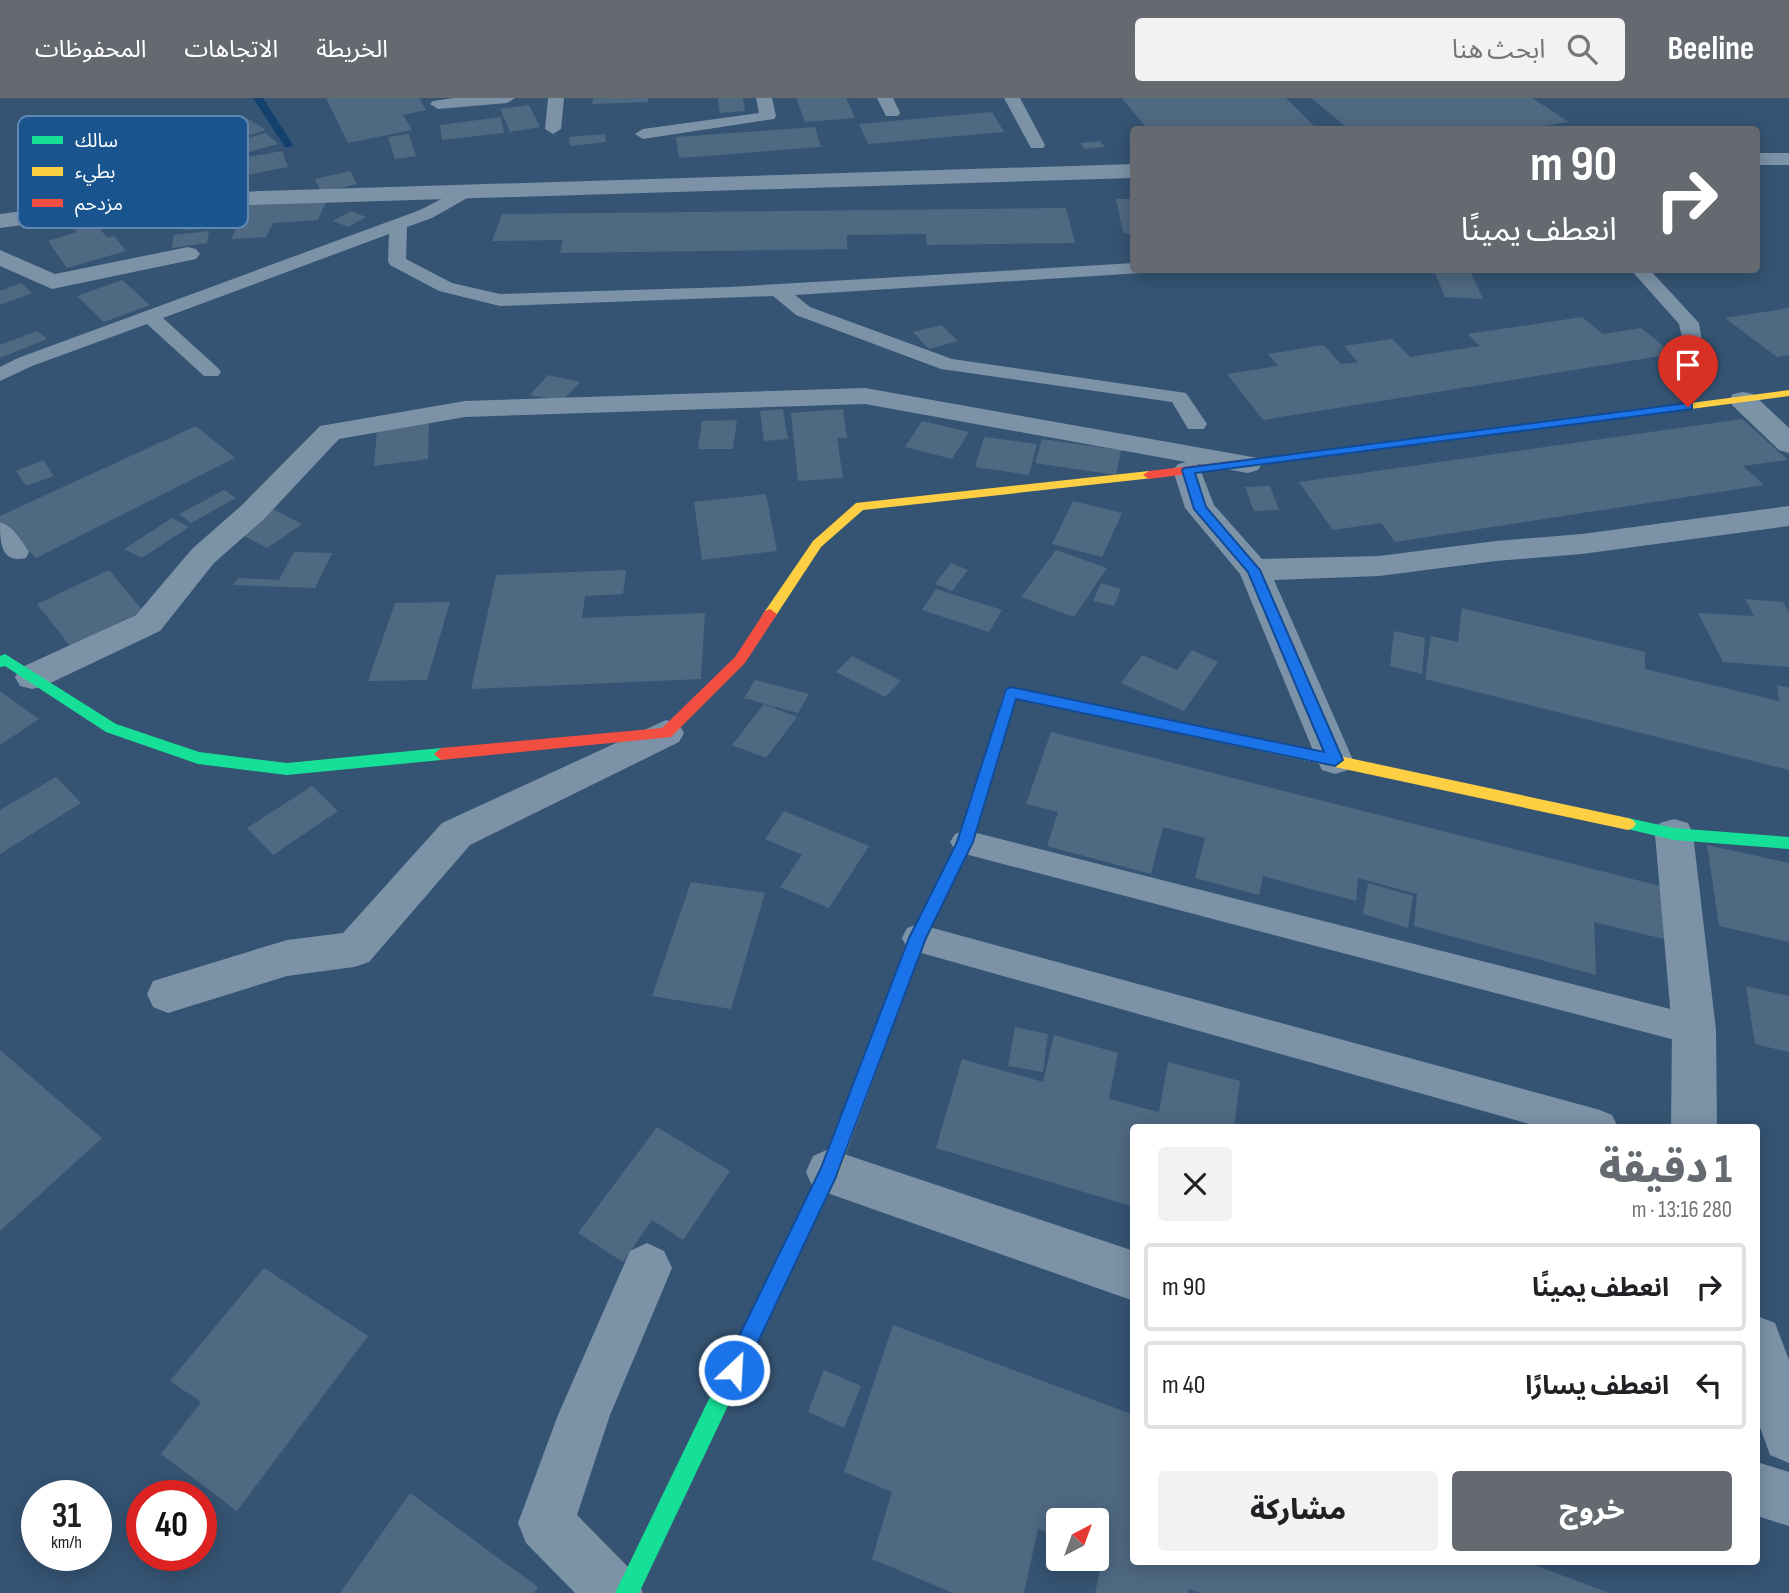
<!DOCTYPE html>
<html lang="ar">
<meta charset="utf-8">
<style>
body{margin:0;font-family:"Sofia Sans Condensed","Noto Sans Arabic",sans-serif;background:#f2f2f2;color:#202124;direction:rtl;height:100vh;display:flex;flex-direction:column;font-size:26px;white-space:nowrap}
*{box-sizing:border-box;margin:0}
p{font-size:23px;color:#757577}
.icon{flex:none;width:38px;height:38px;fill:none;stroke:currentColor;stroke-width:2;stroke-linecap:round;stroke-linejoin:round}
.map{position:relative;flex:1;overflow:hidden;direction:ltr}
.details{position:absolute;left:1130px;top:1026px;width:630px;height:441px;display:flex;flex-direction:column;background:#fff;border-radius:7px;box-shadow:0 4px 18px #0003;direction:rtl}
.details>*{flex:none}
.hud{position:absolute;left:1130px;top:28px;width:630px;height:147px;border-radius:7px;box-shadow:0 4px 18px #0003;direction:rtl;background:#646a70;color:#fff;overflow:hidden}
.needle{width:46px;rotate:41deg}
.fabs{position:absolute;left:1046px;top:1410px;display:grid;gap:14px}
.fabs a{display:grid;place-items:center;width:63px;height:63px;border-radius:7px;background:#fff;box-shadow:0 4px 18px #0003;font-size:35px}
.speed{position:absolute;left:21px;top:1382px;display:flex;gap:14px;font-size:35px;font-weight:700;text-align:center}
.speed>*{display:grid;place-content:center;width:91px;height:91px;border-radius:50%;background:#fff;box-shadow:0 4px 18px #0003;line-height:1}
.speed small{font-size:18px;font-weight:400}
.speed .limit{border:10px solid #d22;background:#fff;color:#111}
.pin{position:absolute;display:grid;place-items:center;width:60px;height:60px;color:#fff;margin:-72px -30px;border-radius:50% 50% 50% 0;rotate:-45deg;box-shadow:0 0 7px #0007}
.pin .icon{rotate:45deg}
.me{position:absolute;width:77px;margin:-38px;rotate:25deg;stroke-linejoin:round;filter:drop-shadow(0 0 5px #0008)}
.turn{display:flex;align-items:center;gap:24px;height:147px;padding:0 28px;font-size:32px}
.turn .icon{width:91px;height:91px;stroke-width:2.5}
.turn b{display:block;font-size:49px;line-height:60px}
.round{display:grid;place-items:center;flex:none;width:74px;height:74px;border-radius:7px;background:#f2f2f2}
.head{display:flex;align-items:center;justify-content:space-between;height:119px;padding:0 28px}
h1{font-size:42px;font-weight:800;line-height:52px;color:#646a70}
.cta{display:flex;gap:14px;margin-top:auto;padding:14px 28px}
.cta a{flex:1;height:80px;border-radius:7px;background:#646a70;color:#fff;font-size:28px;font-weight:800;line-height:80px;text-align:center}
.cta a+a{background:#f2f2f2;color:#202124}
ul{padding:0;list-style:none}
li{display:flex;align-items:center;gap:21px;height:88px;margin:0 14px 10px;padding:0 14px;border:4px solid #e0e0e0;border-radius:7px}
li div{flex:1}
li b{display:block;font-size:26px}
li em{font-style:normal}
header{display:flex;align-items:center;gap:42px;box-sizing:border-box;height:98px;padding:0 35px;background:#646a70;color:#fff}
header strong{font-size:33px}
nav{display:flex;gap:38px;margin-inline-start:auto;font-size:24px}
.search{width:490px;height:63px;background:#f2f2f2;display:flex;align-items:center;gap:18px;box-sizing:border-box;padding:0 24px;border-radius:7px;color:#757577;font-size:26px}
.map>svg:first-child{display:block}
</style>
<header>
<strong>Beeline</strong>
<div class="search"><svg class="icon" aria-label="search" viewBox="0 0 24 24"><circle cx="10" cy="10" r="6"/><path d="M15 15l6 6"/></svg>ابحث هنا</div>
<nav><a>الخريطة</a><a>الاتجاهات</a><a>المحفوظات</a></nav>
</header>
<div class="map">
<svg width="1789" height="1495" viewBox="0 0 1789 1495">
<rect width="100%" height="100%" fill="#355473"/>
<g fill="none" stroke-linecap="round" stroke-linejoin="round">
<!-- stream -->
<path fill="#14406d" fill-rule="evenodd" d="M253,0H263L293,47L291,49H285Z"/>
</g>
<!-- building -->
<path fill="#4f6982" d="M326,0H419L426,12L403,17L412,32L348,45Z
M593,0H648V4L592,6Z
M718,0H743L745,13L720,15Z
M796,0H846L855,20L805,24Z
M1122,0H1286L1318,32H1148Z
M1311,0H1532L1569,24L1518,32H1350Z
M529,7L540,29L510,34L500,11Z
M992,14L1004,34L868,46L859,26Z
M501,19L504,35L442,42L440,27Z
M247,20L266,32L250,37L232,26Z
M815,29L821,49L679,60L676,39Z
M193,31L212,50L266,35L278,46L223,61L216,55L165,69L155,58L177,52L172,47L157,51L149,43Z
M409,36L416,58L395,61L388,39Z
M605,36L606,44L570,48L569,39Z
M1100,43L1105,49L1085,51L1080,45Z
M282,53L288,69L241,78L245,89L221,94L217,78L154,89L152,82L216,71L214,65Z
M350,73L357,86L321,94L315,81Z
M1116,101H1134V138L1123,134Z
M326,104L318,122L273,125L266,139L231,141L237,129L182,132L195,110Z
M1066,110L1075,145L927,147L926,136L847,137V151L560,155L563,142L492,143L502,116Z
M351,113L366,119L348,129L333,123Z
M88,115L107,140L114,138L126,153L67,170L48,143L77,134L67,121Z
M209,133L207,145L172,150L174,137Z
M1434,173L1471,175L1483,201L1445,199Z
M122,182L150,207L104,224L77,198Z
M21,185L32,195L0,207V193Z
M1789,210V257L1777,259L1725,220Z
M1582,219L1603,236L1641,230L1673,256L1263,322L1227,276L1278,268L1268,256L1324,247L1341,266L1358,264L1344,248L1392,241L1410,259L1480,248L1468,236Z
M941,227L958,243L929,251L913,234Z
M37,233L47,241L0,260V247Z
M548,277L580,284L562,303L530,297Z
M783,311L788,341L764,343L760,313Z
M843,311L847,340H837L843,380L798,383L791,315Z
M1742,321L1788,362L1743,368L1764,387L1395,444L1381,425L1333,432L1299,384Z
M737,322L733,351H698L702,323Z
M922,323L969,334L952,361L905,349Z
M429,324L428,361L374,368L377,331Z
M196,328L235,360L36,460L0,423V418Z
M984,339L1037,346L1029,377L975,369Z
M1042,341L1121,352L1116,377L1035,365Z
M43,362L54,378L26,388L16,373Z
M1270,388L1279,412L1254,413L1245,389Z
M224,392L236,400L191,425L179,416Z
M766,396L777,453L702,462L694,404Z
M1073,403L1122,415L1102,459L1052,446Z
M271,410L302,426L267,450L235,433Z
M172,420L189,429L142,460L124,451Z
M1056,452L1107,470L1074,519L1021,499Z
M294,454L332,455L315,490L233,487L238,480L279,482Z
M951,465L968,472L952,493L935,486Z
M109,472L143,513L70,548L37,506Z
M626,472L623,496L585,498L582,520L705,515L701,581L471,591L496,477Z
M1101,485L1121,491L1114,508L1093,503Z
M936,491L1002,512L989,534L922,512Z
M1745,501L1783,504L1789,515V569L1723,564L1698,515L1754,518Z
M450,504L427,582L368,583L395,505Z
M1462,510L1645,554V571L1779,603L1777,587L1789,590V672L1425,581L1431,538L1458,544Z
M1394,533L1425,540L1422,576L1390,568Z
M1192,552L1218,564L1184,613L1121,585L1142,557L1177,572Z
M852,558L901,583L885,599L836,574Z
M755,582L809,596L798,615L744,600Z
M0,593L39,621L0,647Z
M764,606L797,619L766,660L732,647Z
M1051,634L1664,789L1668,842L1594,824L1596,877L1414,828L1417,796L1358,780L1356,803L1263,778L1259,797L1195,780L1205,740L1163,729L1151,776L1047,748L1058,714L1026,706Z
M56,679L81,705L0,756V712Z
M312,688L338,713L273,757L247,730Z
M784,713L869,748L829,810L780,789L802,757L765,741Z
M1707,747L1789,765V844L1719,828Z
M691,784L765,795L731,911L652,898Z
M1368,785L1413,798L1408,830L1363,816Z
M1746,888L1789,898V954L1755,946Z
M1015,929L1048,936L1043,974L1008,968Z
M1054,937L1118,955L1109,1001L1159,1014L1168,964L1240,983L1234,1029H1134V1109L936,1050L962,961L1043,984Z
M0,952L102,1040L0,1133Z
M657,1029L730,1073L683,1142L652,1122L623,1164L578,1135Z
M264,1170L368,1238L237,1413L161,1356L201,1304L170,1283Z
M893,1227L1134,1317V1463H1524L1609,1495H1200L1189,1491L1188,1495H1095L1103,1456L1097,1454V1423H1059V1439L1038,1431L1024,1495H953L872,1461L892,1394L844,1374Z
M824,1272L861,1288L844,1330L808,1314Z
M410,1395L538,1489L534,1495H340Z"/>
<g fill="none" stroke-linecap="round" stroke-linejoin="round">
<!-- lane -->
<path fill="#7c92a7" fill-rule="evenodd" d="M454,0H515L507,5L438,11L430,6L433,3Z
M548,0H564L561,31L553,36L545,31Z
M756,0H772L776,18L774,21L643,41L635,36L643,31L759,15Z
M877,0H893L900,15L898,18H886Z
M1004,0H1020L1045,47L1043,50H1031Z
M463,90L469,91L472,95L469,99L432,120L407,129L406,161L452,185L500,196L730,189L1134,165V172H1143L1141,175L795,197L810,209L952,261L1186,295L1207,326L1204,331H1188L1172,304L941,271L796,217L773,198L500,208L439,193L390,167L388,163L389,136L163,220L218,270L221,274L218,278H204L147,226L32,268L0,283V269L18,260L420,112Z
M1631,172H1650L1699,225L1704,257L1701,261H1687L1679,226Z
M0,424C13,428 22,443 29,454L26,460C0,466 0,443 0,424Z
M965,732L1694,917L1706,921L1711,932L1706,943L1694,947L965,756L955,752L950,744L955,736Z
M918,826L1600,1012L1612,1017L1618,1029H1540L918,854L907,850L902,840L907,830Z"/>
<!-- street -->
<path fill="#7c92a7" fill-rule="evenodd" d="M142,29L149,31L152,35L165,96L1134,66V80L155,110L0,130V116L143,98L132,35L135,31Z
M1757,55H1789V67H1757Z
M188,149L196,151L200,156L196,161L52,191L0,168V152L55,176Z
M865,290L1258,360L1262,366L1258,372L1248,375L1198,366L1214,407L1262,461L1379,458L1496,443L1582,436L1789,408V428L1582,456L1496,463L1379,478L1274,482L1353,662L1348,672L1335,676L1322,672L1317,662L1240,476L1185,410L1173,372L1178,366L1186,364L865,306L465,319L339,341L264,421L214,465L160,533L44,588L32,591L20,588L15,579L20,570L136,517L192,451L242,407L320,328L465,303Z
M1743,294L1753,296L1789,330V355L1779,352L1733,308L1729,302L1733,296Z
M666,622L679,626L684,635L679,644L470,747L369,864L354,869L287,878L168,915L153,909L147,896L153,883L287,842L343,835L442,725Z
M1674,721L1688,725L1693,736L1716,932L1717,1029H1671L1672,932L1655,736L1660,725Z
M829,1051L1134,1153V1203L813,1090L806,1074L813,1058Z
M647,1145L664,1153L672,1170L610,1317L577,1417L634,1475L643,1495H575L526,1445L518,1425L558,1317L630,1153Z
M1757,1218L1775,1225L1789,1262V1365L1770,1357L1757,1321Z
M1757,1364L1789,1374V1428L1757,1418Z"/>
<!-- fast -->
<path fill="#16e098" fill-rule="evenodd" d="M5,556L116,626L199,654L287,665L441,650L448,656L441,662L287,677L198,666L106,634L5,568L0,569V558Z
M1628,720L1674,730L1789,739V751L1674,742L1623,730L1620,726L1623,722Z
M793,1139L800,1142L803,1149L800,1156L639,1495H615L786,1142Z"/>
<!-- slow -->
<path fill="#ffcf43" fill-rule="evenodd" d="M1789,292V298L1418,347L1412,344L1418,341Z
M1149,373L1155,377L1153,380L863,412L821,449L775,519H765L763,516L813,443L856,405Z
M1001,622L1008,627L973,744L926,840L839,1074L800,1156L793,1159L786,1156L783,1149L821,1070L910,840L957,744L994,627Z
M1228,634L1628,720L1633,722L1636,726L1633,730L1628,732L1228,646L1221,640Z"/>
<!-- jam -->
<path fill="#f24e42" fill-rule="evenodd" d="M1418,341L1422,342V346L1149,381L1143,377L1149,373Z
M770,511L777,516L745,565L671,639L441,662L434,656L441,650L662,630L735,559L765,513Z
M1011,589L1228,634L1235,640L1228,646L1016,600L1008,627L1001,632L994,627L1004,594Z"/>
</g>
<!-- route -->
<path fill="#1a73e8" stroke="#114b97" stroke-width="2" d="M1688,305L1692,306V311L1195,375L1206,409L1260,472L1343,662L1335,668L1016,601L973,744L926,840L835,1081L741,1280L734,1283L726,1280L723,1272L726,1265L821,1070L909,840L957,744L1006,591L1011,589L1324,654L1248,474L1194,411L1182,372L1184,370Z"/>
<!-- legend -->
<rect x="18" y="18" width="230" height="112" rx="10" fill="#1a548e" stroke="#5f87b0" stroke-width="2"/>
<rect x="32" y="38" width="31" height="8" fill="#16e098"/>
<rect x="32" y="69" width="31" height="9" fill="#ffcf43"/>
<rect x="32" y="101" width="31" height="8" fill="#f24e42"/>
<g font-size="19" fill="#fff">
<text x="75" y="49">سالك</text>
<text x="75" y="80">بطيء</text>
<text x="75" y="112">مزدحم</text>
</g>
</svg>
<div class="fabs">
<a><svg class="needle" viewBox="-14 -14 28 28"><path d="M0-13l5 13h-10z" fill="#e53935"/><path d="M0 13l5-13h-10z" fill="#757577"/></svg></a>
</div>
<div class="speed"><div>31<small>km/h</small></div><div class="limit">40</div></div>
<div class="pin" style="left:1688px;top:309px;background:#d93025"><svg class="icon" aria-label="arrive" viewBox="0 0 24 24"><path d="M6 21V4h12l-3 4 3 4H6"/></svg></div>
<svg class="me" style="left:734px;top:1272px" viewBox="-20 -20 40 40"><circle r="17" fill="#1a73e8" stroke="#fff" stroke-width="3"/><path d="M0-11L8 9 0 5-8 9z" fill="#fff"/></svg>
<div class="hud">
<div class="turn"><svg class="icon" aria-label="right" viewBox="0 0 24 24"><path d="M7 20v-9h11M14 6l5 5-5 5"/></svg><div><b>90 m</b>انعطف يمينًا</div></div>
</div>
<section class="details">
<div class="head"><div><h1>1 دقيقة</h1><p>280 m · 13:16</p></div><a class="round"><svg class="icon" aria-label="close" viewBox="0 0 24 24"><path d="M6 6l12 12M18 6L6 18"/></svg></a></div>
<ul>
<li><svg class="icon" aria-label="right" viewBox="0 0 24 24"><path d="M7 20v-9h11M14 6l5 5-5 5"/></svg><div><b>انعطف يمينًا</b></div><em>90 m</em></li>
<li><svg class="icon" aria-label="left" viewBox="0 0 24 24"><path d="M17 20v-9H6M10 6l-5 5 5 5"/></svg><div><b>انعطف يسارًا</b></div><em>40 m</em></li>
</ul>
<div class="cta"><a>خروج</a><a>مشاركة</a></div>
</section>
</div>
